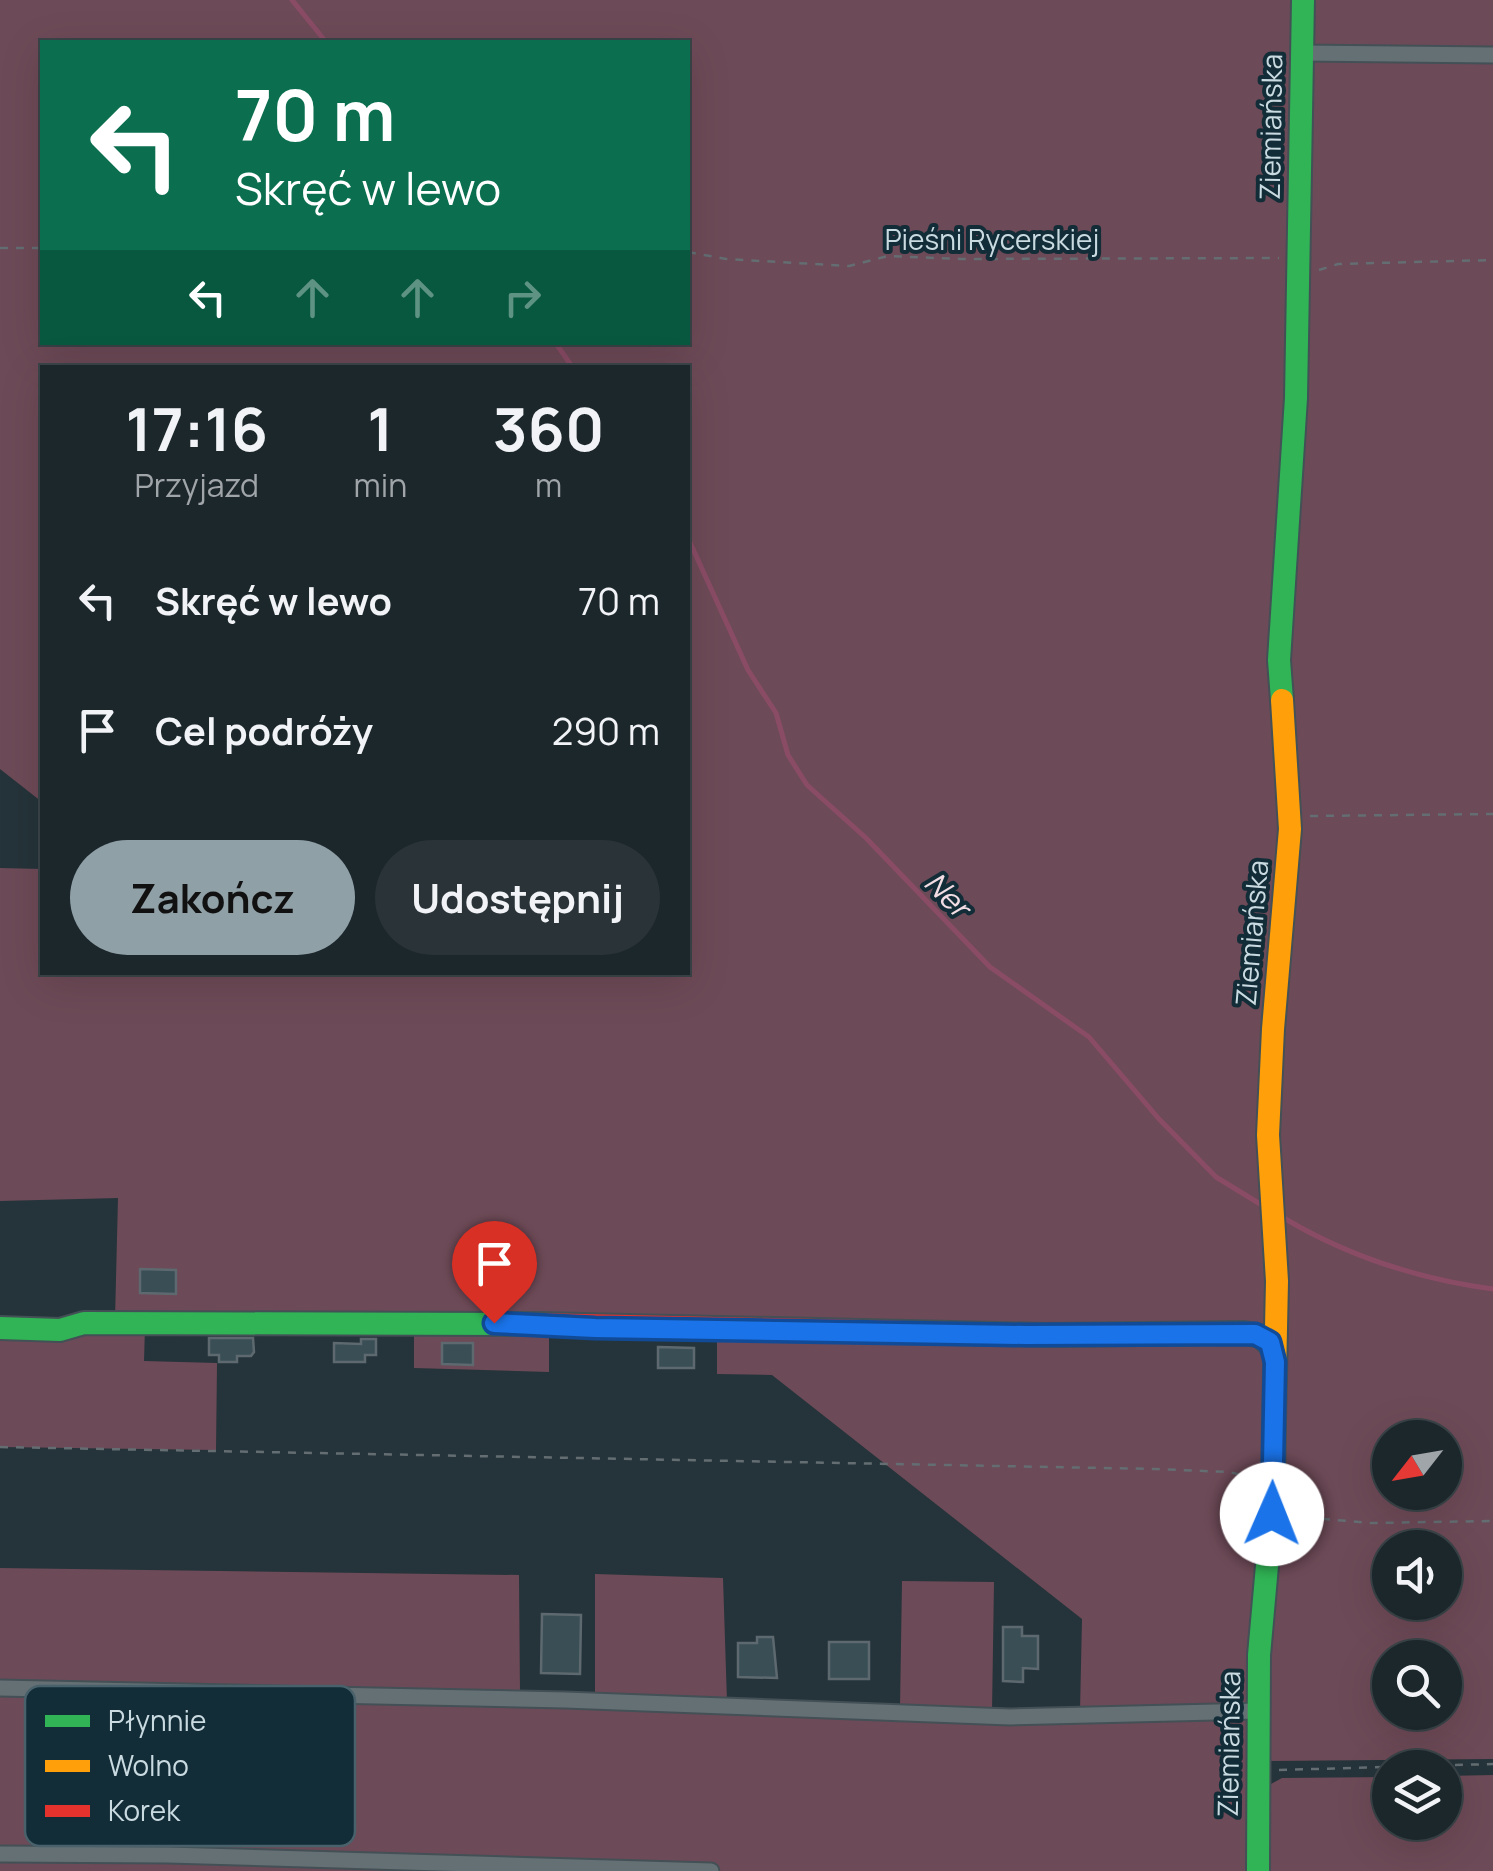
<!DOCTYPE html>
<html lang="pl">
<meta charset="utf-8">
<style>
body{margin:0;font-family:Manrope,sans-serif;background:#293338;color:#f1f3f6;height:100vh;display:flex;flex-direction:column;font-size:38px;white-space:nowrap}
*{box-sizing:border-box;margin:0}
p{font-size:32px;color:#a0a5a9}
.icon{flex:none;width:55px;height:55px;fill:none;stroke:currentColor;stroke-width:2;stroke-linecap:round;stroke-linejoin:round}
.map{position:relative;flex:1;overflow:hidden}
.sheet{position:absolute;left:40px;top:365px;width:650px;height:610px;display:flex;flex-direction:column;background:#1c272c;border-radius:0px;box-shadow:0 10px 40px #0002,0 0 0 2px #3a4448}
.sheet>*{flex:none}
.top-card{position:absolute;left:40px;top:40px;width:650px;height:305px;border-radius:0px;box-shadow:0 10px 40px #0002,0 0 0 2px #3a4448;background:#0b6e4f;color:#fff;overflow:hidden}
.needle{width:65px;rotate:239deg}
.buttons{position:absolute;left:1372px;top:1420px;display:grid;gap:20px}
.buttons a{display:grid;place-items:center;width:90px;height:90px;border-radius:50%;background:#1c272c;box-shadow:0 10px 40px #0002,0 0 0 2px #3a4448;font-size:50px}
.pin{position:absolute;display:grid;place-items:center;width:85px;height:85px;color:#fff;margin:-102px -42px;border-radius:50% 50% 50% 0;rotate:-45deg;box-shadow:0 0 10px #0007}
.pin .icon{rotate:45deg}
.me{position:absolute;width:110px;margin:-55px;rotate:1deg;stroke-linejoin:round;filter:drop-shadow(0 0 8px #0008)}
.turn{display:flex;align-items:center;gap:35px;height:210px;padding:0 30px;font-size:45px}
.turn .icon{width:130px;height:130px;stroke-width:2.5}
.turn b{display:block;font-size:70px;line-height:85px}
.lanes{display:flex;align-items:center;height:95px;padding:0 30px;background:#0003;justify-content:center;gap:50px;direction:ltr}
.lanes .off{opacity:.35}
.eta{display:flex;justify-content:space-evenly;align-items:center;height:170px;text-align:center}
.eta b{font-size:60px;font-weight:700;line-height:70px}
.button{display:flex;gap:20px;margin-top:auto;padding:20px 30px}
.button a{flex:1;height:115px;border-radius:60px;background:#90a0a7;color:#111;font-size:40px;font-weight:700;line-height:115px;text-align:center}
.button a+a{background:#293338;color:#f1f3f6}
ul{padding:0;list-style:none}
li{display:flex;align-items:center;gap:30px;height:130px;padding:0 30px}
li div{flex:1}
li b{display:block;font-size:38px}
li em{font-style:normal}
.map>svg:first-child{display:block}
</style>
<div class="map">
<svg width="1493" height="1871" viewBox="0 0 1493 1871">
<rect width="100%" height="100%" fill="#25343a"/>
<!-- green -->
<path fill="#6d4a57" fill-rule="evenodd" d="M0,0H1493V1759L1263,1761L1252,1871H0V1693L1211,1720L1199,1711H1080L1082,1619L772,1375L717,1374V1334L115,1319L118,1198L0,1201V868L42,869V972H688V368H42V802L0,769ZM42,42H688V342H42ZM1390,1438H1445V1492H1390ZM1390,1548H1445V1602H1390ZM1390,1658H1445V1712H1390Z
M145,1327L144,1361L217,1363L216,1450L0,1447V1331Z
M414,1327L549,1332V1372L414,1368Z
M0,1568L519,1575L520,1695L0,1683Z
M595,1574L723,1578L727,1702L595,1698Z
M902,1581L994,1582L992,1711L900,1707Z
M1493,1775V1871H1268L1271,1784L1282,1778L1390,1777V1822H1445V1776Z"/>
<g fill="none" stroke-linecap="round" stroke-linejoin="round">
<!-- stream -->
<path stroke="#8a4c65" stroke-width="5" d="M292,0L326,42
M555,342L573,368
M688,538L748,670L776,713L788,755L807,785L866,838L990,967L1089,1037L1159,1119L1216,1177L1265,1207
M1282,1217C1347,1256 1418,1279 1493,1289"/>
</g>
<!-- building -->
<path fill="#3a4e56" stroke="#5d696f" stroke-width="2.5" d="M140,1269L176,1270V1294L140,1293Z
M209,1338H253L254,1352L251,1356H237V1362H219V1355H209Z
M361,1339H376V1355H365V1362H334V1343L361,1344Z
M442,1343H473V1365L442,1364Z
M658,1347L694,1348V1368H658Z
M542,1614L581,1615L580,1674L541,1673Z
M1003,1627H1022V1636H1038V1669L1023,1668V1682L1003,1681Z
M757,1637H773L777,1678L738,1677V1643H757Z
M829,1642H869V1679H829Z"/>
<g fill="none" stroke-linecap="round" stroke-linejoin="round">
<!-- street casing -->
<g stroke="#435056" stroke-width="19">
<path id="street" d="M1301,53L1493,55
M0,1688L565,1700L1010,1717L1258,1711
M0,1854L168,1855L711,1871"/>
</g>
<!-- fast casing -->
<g stroke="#435056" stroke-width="26">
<path id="fast" d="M1282,700L1279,660L1296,398L1303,0
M0,1328L60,1330L84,1323L538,1324
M1046,1335L1244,1333L1261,1336L1273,1348
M1258,1871L1259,1655L1273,1499L1274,1422"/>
</g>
<!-- slow casing -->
<g stroke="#435056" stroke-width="26">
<path id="slow" d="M1274,1422L1277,1281L1268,1135L1273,1029L1290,829L1282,700"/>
</g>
<!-- jam casing -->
<g stroke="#435056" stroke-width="26">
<path id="jam" d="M538,1324L1046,1335"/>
</g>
<!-- path -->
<path stroke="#636d72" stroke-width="2.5" stroke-dasharray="8 8" stroke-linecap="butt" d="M0,248H42
M688,252L726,259L849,266L888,256L961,259L1279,258
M1319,270L1338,264L1493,260
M1310,816L1493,814
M0,1447L1156,1469L1229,1472L1255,1478
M1290,1516L1371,1523L1493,1521
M1279,1770L1493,1764"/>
<!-- street -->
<use href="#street" stroke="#657074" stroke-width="15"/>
<!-- fast -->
<use href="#fast" stroke="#30b455" stroke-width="22"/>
<!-- slow -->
<use href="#slow" stroke="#ff9f0a" stroke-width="22"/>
<!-- jam -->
<use href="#jam" stroke="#e5322d" stroke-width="22"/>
</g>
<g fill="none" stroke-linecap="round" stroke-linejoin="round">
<!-- route casing -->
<g stroke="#114b97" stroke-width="25">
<path id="route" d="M494,1323L595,1328L1025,1335L1255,1334L1270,1342L1275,1362L1272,1514"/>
</g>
<!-- route -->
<use href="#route" stroke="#1a73e8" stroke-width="18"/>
</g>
<g text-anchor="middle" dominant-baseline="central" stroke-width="8" stroke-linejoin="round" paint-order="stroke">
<!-- street labels -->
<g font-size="28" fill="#cadae1" stroke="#122d38">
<text transform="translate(1270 127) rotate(-89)">Ziemiańska</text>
<text x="992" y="239">Pieśni Rycerskiej</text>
<text transform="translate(1251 933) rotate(-85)">Ziemiańska</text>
<text transform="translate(1228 1744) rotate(-89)">Ziemiańska</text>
</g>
<!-- water labels -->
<g font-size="30" font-style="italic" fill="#f3dde4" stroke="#122d38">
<text transform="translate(948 894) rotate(45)">Ner</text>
</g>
</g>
<!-- legend -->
<rect x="25" y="1686" width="330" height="160" rx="15" fill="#122d38" stroke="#49616b" stroke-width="2.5"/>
<rect x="45" y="1715" width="45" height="12" fill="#30b455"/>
<rect x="45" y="1760" width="45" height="12" fill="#ff9f0a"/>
<rect x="45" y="1805" width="45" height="12" fill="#e5322d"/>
<g font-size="28" fill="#cadae1">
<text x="108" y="1731">Płynnie</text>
<text x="108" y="1776">Wolno</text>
<text x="108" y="1821">Korek</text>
</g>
</svg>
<div class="buttons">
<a><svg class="needle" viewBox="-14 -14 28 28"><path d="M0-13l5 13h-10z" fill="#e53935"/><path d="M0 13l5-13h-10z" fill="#a0a5a9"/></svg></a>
<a><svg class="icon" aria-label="sound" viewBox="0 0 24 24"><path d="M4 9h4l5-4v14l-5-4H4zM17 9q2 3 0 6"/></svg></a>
<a><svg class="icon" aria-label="search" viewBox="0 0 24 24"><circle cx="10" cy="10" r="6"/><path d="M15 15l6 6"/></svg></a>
<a><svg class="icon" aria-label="layers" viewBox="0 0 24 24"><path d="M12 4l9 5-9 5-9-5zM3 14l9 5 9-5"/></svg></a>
</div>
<div class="pin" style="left:494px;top:1323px;background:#d93025"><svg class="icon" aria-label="arrive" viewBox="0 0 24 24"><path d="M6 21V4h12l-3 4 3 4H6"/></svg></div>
<svg class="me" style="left:1272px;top:1514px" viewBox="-20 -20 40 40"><circle r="19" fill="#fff"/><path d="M0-13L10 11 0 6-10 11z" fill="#1a73e8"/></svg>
<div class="top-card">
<div class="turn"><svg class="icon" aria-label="left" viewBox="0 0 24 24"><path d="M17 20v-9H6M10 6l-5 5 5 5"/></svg><div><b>70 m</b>Skręć w lewo</div></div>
<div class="lanes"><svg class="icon" aria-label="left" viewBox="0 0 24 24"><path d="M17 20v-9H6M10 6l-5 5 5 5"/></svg><svg class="icon off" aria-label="ahead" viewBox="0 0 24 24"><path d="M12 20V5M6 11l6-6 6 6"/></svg><svg class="icon off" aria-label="ahead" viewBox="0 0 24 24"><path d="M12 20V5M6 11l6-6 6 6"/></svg><svg class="icon off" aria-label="right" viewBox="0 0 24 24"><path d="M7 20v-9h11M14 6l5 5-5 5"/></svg></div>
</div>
<section class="sheet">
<div class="eta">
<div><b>17:16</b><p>Przyjazd</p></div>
<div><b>1</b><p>min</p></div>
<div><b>360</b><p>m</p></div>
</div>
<ul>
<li><svg class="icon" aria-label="left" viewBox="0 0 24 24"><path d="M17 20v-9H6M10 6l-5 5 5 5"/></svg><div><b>Skręć w lewo</b></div><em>70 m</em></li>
<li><svg class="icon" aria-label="arrive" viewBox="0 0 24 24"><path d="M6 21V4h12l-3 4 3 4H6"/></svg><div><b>Cel podróży</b></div><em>290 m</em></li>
</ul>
<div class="button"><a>Zakończ</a><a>Udostępnij</a></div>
</section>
</div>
